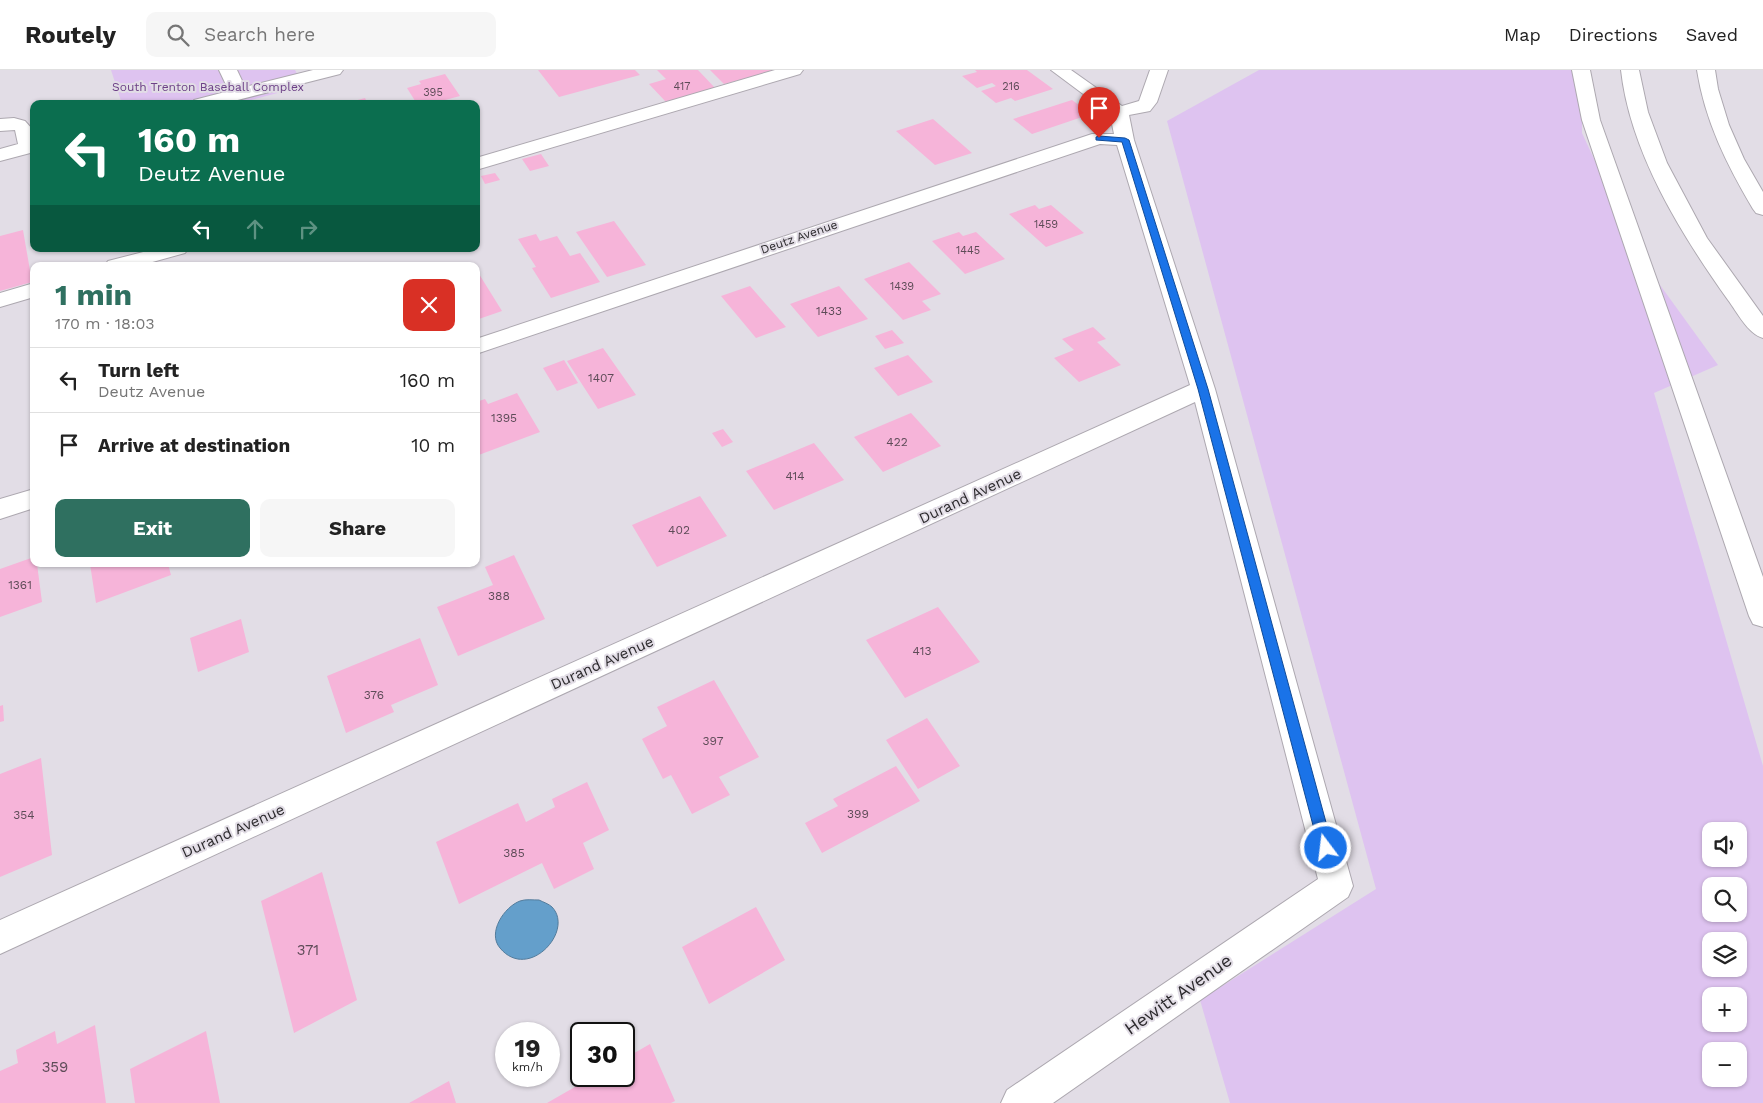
<!DOCTYPE html>
<meta charset="utf-8">
<style>
body{margin:0;font-family:"Work Sans",sans-serif;background:#f6f6f6;color:#222;height:100vh;display:flex;flex-direction:column;font-size:19px;white-space:nowrap}
*{box-sizing:border-box;margin:0}
p{font-size:16px;color:#767676}
.icon{flex:none;width:28px;height:28px;fill:none;stroke:currentColor;stroke-width:2;stroke-linecap:round;stroke-linejoin:round}
.map{position:relative;flex:1;overflow:hidden}
.panel{position:absolute;left:30px;top:192px;width:450px;height:305px;display:flex;flex-direction:column;background:#fff;border-radius:10px;box-shadow:0 1px 4px #0004}
.panel>*{flex:none}
.top-card{position:absolute;left:30px;top:30px;width:450px;height:152px;border-radius:10px;box-shadow:0 1px 4px #0004;background:#0b6e4f;color:#fff;overflow:hidden}
.fabs{position:absolute;left:1702px;top:752px;display:grid;gap:10px}
.fabs a{display:grid;place-items:center;width:45px;height:45px;border-radius:10px;background:#fff;box-shadow:0 1px 4px #0004;font-size:25px}
.speed{position:absolute;left:495px;top:952px;display:flex;gap:10px;font-size:25px;font-weight:700;text-align:center}
.speed>*{display:grid;place-content:center;width:65px;height:65px;border-radius:50%;background:#fff;box-shadow:0 1px 4px #0004;line-height:1}
.speed small{font-size:12px;font-weight:400}
.speed .limit{border:2px solid #111;border-radius:8px;background:#fff;color:#111}
.pin{position:absolute;display:grid;place-items:center;width:42px;height:42px;color:#fff;margin:-51px -21px;border-radius:50% 50% 50% 0;rotate:-45deg;box-shadow:0 0 5px #0007}
.pin .icon{rotate:45deg}
.me{position:absolute;width:55px;margin:-28px;rotate:345deg;stroke-linejoin:round;filter:drop-shadow(0 0 4px #0008)}
.turn{display:flex;align-items:center;gap:18px;height:105px;padding:0 25px;font-size:22px}
.turn .icon{width:65px;height:65px;stroke-width:2.5}
.turn b{display:block;font-size:35px;line-height:42px}
.lanes{display:flex;align-items:center;height:48px;padding:0 25px;background:#0003;justify-content:center;gap:25px;direction:ltr}
.lanes .off{opacity:.35}
.round{display:grid;place-items:center;flex:none;width:52px;height:52px;border-radius:10px;background:#f6f6f6}
.overview{display:flex;align-items:center;justify-content:space-between;height:85px;padding:0 25px}
h1{font-size:30px;font-weight:700;line-height:38px;color:#2f7060}
.action{display:flex;gap:10px;margin-top:auto;padding:10px 25px}
.action a{flex:1;height:58px;border-radius:10px;background:#2f7060;color:#fff;font-size:20px;font-weight:700;line-height:58px;text-align:center}
.action a+a{background:#f6f6f6;color:#222}
ul{padding:0;list-style:none}
li{display:flex;align-items:center;gap:15px;height:65px;padding:0 25px;border-top:1px solid #e0e0e0}
li div{flex:1}
li b{display:block;font-size:19px}
li em{font-style:normal}
header{display:flex;align-items:center;gap:30px;box-sizing:border-box;height:70px;padding:0 25px;background:#fff;border-bottom:1px solid #e0e0e0}
header strong{font-size:24px}
nav{display:flex;gap:28px;margin-inline-start:auto;font-size:18px}
.search{width:350px;height:45px;background:#f6f6f6;display:flex;align-items:center;gap:12px;box-sizing:border-box;padding:0 18px;border-radius:10px;color:#767676;font-size:19px}
.map>svg:first-child{display:block}
</style>
<header>
<strong>Routely</strong>
<div class="search"><svg class="icon" aria-label="search" viewBox="0 0 24 24"><circle cx="10" cy="10" r="6"/><path d="M15 15l6 6"/></svg>Search here</div>
<nav><a>Map</a><a>Directions</a><a>Saved</a></nav>
</header>
<div class="map">
<svg width="1763" height="1033" viewBox="0 0 1763 1033">
<rect width="100%" height="100%" fill="#e2dde6"/>
<!-- green -->
<path fill="#dec3f0" fill-rule="evenodd" d="M111,0H295L304,16L236,34H122Z
M1259,0H1582V63L1639,186L1718,295L1654,323L1763,696V1033H1230L1200,930L1376,819L1167,51ZM1711,761H1739V789H1711ZM1711,816H1739V844H1711ZM1711,871H1739V899H1711ZM1711,926H1739V954H1711ZM1711,981H1739V1009H1711Z"/>
<!-- water -->
<path fill="#649fcb" stroke="#537c9c" d="M539,830C543,832 549,834 552,837C575,861 528,912 500,878C487,863 504,837 520,831C525,829 533,830 539,830Z"/>
<!-- building -->
<path fill="#f6b4d9" d="M538,0H635L640,5L559,27Z
M657,0H698L716,19L666,32L649,14L666,9Z
M710,0H772L773,1L724,14Z
M975,0H1027L1053,19L1015,31L1011,28L996,33L981,21L996,16L992,13L977,18L962,6L977,2Z
M445,4L460,26L430,34H417L407,18L421,14L419,11Z
M365,28L368,34H347V33Z
M1072,30L1091,44L1032,64L1013,49Z
M933,49L972,83L935,95L896,61Z
M541,84L549,96L530,101L522,89Z
M495,103L500,110L485,114L481,106Z
M1035,135L1039,139L1051,135L1084,163L1046,177L1009,144Z
M614,151L646,195L607,207L576,162Z
M23,160L32,212L0,221V166Z
M959,162L963,166L976,162L1005,189L965,204L932,171Z
M536,164L540,171L557,166L570,186L580,183L600,212L551,228L532,198L536,197L518,169Z
M909,192L941,224L922,231L931,240L903,250L864,209Z
M479,204L502,241L476,250V205Z
M750,216L786,257L756,268L721,226Z
M839,216L868,249L818,267L790,234Z
M1093,257L1106,269L1097,272L1121,295L1079,312L1054,288L1074,280L1062,269Z
M892,260L904,273L885,279L875,266Z
M603,278L636,325L598,339L567,291Z
M908,285L933,312L898,326L874,298Z
M564,290L578,313L557,321L543,298Z
M517,323L540,362L476,386V332L485,329L488,334Z
M911,343L941,376L883,402L854,367Z
M723,359L733,372L722,377L712,363Z
M814,373L844,410L774,440L746,401Z
M700,426L727,466L657,497L632,455Z
M514,485L545,549L458,586L437,537L493,515L485,497Z
M34,487V494H37L42,532L0,547V499Z
M90,494H168L171,505L96,533Z
M938,537L980,592L905,628L866,570Z
M241,549L249,582L198,602L190,568Z
M420,568L438,615L391,635L394,642L346,663L327,606Z
M714,610L759,687L719,707L730,725L692,744L671,705L663,709L642,669L667,656L657,637Z
M3,635L4,651L0,652V636Z
M927,648L960,696L918,719L886,670Z
M41,688L52,785L0,807V704Z
M896,696L920,731L822,783L805,753L838,736L833,729Z
M587,712L609,760L583,773L594,799L554,819L542,793L459,834L436,772L518,733L526,752L555,737L552,729Z
M322,802L357,930L294,963L261,831Z
M756,837L785,890L709,934L682,877Z
M95,955L106,1033H0V1001L18,993L16,980L55,961L57,974Z
M206,961L220,1033H135L130,999Z
M650,974L675,1031L671,1033H547L594,1006H624V989Z
M449,1011L456,1033H409Z"/>
<g fill="none" stroke-linecap="round" stroke-linejoin="round">
<!-- minor casing -->
<g stroke="#ada8b0" stroke-width="2">
<path id="minor" d="M219,0H237L245,17L313,0H343L340,4L222,34H191L194,30L229,21Z
M775,0H803L800,4L476,100V88Z
M1051,0H1071L1122,36L1139,31L1150,0H1168L1157,32L1150,41L1129,45L1134,70L1215,319L1353,816L1348,827L1053,1033H1001L1007,1020L1318,809L1195,332L0,884V850L1190,315L1117,75L1100,74L476,284V269L1092,64H1114L1110,44Z
M14,48L25,51L33,60L34,82L0,91V79L18,74L15,60L0,61V49Z
M155,179H188L185,183L138,196H104L108,191Z
M34,213V227L0,237V223Z
M34,419V438L0,449V429Z"/>
</g>
<!-- highway casing -->
<g stroke="#ada8b0" stroke-width="2">
<path id="highway" d="M1572,0H1590L1600,50L1763,507V557L1753,554L1749,546L1582,50Z
M1621,0H1639L1648,42L1667,93L1707,168L1763,246V268C1748,264 1737,242 1728,230C1681,164 1630,82 1621,0Z
M1697,0H1715L1718,19L1729,55L1744,89L1763,122V145L1756,143L1753,139C1727,95 1705,51 1697,0Z"/>
</g>
<!-- minor -->
<use href="#minor" fill="#fff" fill-rule="evenodd"/>
<!-- highway -->
<use href="#highway" fill="#fff" fill-rule="evenodd"/>
</g>
<!-- route -->
<path fill="#1a73e8" stroke="#114b97" d="M1099,66L1125,68L1129,70L1208,319L1333,778L1331,782L1326,784L1321,782L1319,778L1198,319L1122,72L1096,70V67Z"/>
<g text-anchor="middle" dominant-baseline="central" stroke-width="4" stroke-linejoin="round" paint-order="stroke">
<!-- far-number labels -->
<g font-size="11" fill="#5e4c58">
<text x="682" y="16">417</text>
<text x="1011" y="16">216</text>
<text x="433" y="22">395</text>
<text x="1046" y="154">1459</text>
<text x="968" y="180">1445</text>
<text x="902" y="216">1439</text>
</g>
<!-- far-park labels -->
<g font-size="12" fill="#6d4187" stroke="#e2dde6">
<text x="208" y="17">South Trenton Baseball Complex</text>
</g>
<!-- far-street labels -->
<g font-size="12" fill="#2c2a2d" stroke="#e2dde6">
<text transform="translate(799 167) rotate(-19)">Deutz Avenue</text>
</g>
<!-- number labels -->
<g font-size="12" fill="#5e4c58">
<text x="829" y="241">1433</text>
<text x="601" y="308">1407</text>
<text x="504" y="348">1395</text>
<text x="897" y="372">422</text>
<text x="795" y="406">414</text>
<text x="679" y="460">402</text>
<text x="20" y="515">1361</text>
<text x="499" y="526">388</text>
<text x="922" y="581">413</text>
<text x="374" y="625">376</text>
<text x="713" y="671">397</text>
<text x="858" y="744">399</text>
<text x="24" y="745">354</text>
<text x="514" y="783">385</text>
</g>
<!-- street labels -->
<g font-size="15" fill="#2c2a2d" stroke="#e2dde6">
<text transform="translate(970 426) rotate(-25)">Durand Avenue</text>
<text transform="translate(602 593) rotate(-24)">Durand Avenue</text>
<text transform="translate(233 761) rotate(-24)">Durand Avenue</text>
</g>
<!-- near-number labels -->
<g font-size="15" fill="#5e4c58">
<text x="308" y="880">371</text>
<text x="55" y="997">359</text>
</g>
<!-- near-street labels -->
<g font-size="18" fill="#2c2a2d" stroke="#e2dde6">
<text transform="translate(1178 924) rotate(-35)">Hewitt Avenue</text>
</g>
</g>
</svg>
<div class="fabs">
<a><svg class="icon" aria-label="sound" viewBox="0 0 24 24"><path d="M4 9h4l5-4v14l-5-4H4zM17 9q2 3 0 6"/></svg></a>
<a><svg class="icon" aria-label="search" viewBox="0 0 24 24"><circle cx="10" cy="10" r="6"/><path d="M15 15l6 6"/></svg></a>
<a><svg class="icon" aria-label="layers" viewBox="0 0 24 24"><path d="M12 4l9 5-9 5-9-5zM3 14l9 5 9-5"/></svg></a>
<a>+</a>
<a>−</a>
</div>
<div class="speed"><div>19<small>km/h</small></div><div class="limit">30</div></div>
<div class="pin" style="left:1099px;top:68px;background:#d93025"><svg class="icon" aria-label="arrive" viewBox="0 0 24 24"><path d="M6 21V4h12l-3 4 3 4H6"/></svg></div>
<svg class="me" style="left:1326px;top:778px" viewBox="-20 -20 40 40"><circle r="17" fill="#1a73e8" stroke="#fff" stroke-width="3"/><path d="M0-11L8 9 0 5-8 9z" fill="#fff"/></svg>
<div class="top-card">
<div class="turn"><svg class="icon" aria-label="left" viewBox="0 0 24 24"><path d="M17 20v-9H6M10 6l-5 5 5 5"/></svg><div><b>160 m</b>Deutz Avenue</div></div>
<div class="lanes"><svg class="icon" aria-label="left" viewBox="0 0 24 24"><path d="M17 20v-9H6M10 6l-5 5 5 5"/></svg><svg class="icon off" aria-label="ahead" viewBox="0 0 24 24"><path d="M12 20V5M6 11l6-6 6 6"/></svg><svg class="icon off" aria-label="right" viewBox="0 0 24 24"><path d="M7 20v-9h11M14 6l5 5-5 5"/></svg></div>
</div>
<section class="panel">
<div class="overview"><div><h1>1 min</h1><p>170 m · 18:03</p></div><a class="round" style="background:#d93025;color:#fff"><svg class="icon" aria-label="close" viewBox="0 0 24 24"><path d="M6 6l12 12M18 6L6 18"/></svg></a></div>
<ul>
<li><svg class="icon" aria-label="left" viewBox="0 0 24 24"><path d="M17 20v-9H6M10 6l-5 5 5 5"/></svg><div><b>Turn left</b><p>Deutz Avenue</p></div><em>160 m</em></li>
<li><svg class="icon" aria-label="arrive" viewBox="0 0 24 24"><path d="M6 21V4h12l-3 4 3 4H6"/></svg><div><b>Arrive at destination</b></div><em>10 m</em></li>
</ul>
<div class="action"><a>Exit</a><a>Share</a></div>
</section>
</div>
